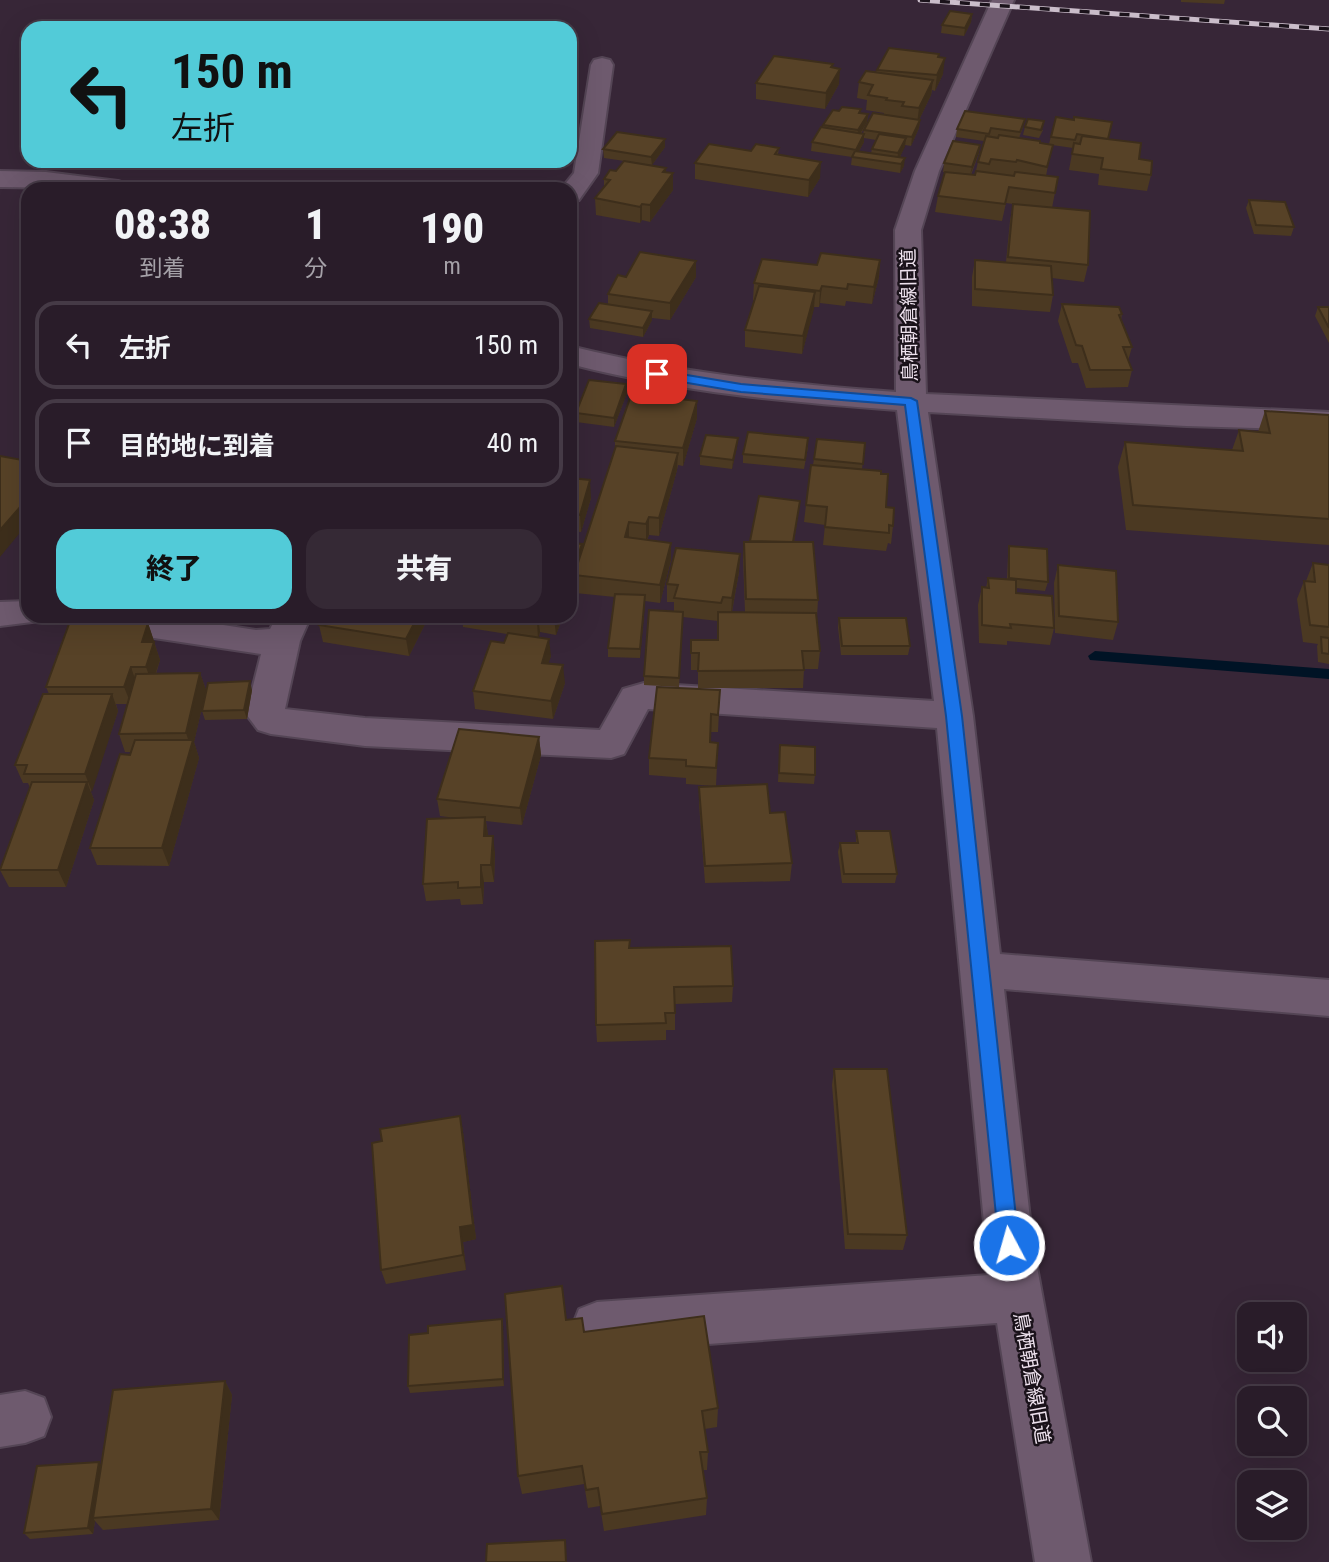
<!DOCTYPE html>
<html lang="ja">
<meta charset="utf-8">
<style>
body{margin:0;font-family:"Roboto Condensed","Noto Sans JP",sans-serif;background:#352935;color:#f1f3f6;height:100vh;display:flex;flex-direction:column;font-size:26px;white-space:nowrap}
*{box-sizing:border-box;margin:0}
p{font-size:23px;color:#a5a1a8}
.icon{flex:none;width:38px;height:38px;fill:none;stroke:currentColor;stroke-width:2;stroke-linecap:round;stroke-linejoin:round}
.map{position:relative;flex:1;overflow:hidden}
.sheet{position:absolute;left:21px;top:182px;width:556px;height:441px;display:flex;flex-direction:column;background:#291c29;border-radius:21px;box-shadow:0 7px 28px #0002,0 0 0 2px #453a46}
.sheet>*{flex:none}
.top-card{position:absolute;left:21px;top:21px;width:556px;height:147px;border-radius:21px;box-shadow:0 7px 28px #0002,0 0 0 2px #453a46;background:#52cbd8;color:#111;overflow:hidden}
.controls{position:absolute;left:1237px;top:1302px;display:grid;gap:14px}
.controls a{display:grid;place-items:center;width:70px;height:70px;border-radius:14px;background:#291c29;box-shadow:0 7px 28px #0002,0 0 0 2px #453a46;font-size:35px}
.pin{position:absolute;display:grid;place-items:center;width:60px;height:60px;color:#fff;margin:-30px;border-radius:14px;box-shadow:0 4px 10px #0006}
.me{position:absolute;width:77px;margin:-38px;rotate:354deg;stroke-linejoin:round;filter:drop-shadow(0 0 5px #0008)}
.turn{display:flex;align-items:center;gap:24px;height:147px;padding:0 35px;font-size:32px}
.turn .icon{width:91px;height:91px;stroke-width:2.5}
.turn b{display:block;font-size:49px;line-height:60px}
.eta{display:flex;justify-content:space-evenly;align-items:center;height:119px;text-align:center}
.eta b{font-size:42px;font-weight:800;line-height:49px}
.cta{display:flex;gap:14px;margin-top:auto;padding:14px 35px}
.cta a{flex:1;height:80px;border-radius:21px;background:#52cbd8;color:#111;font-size:28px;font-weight:800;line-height:80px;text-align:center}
.cta a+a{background:#352935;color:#f1f3f6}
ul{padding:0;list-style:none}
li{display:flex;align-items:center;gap:21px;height:88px;margin:0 14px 10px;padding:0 21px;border:4px solid #453a46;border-radius:21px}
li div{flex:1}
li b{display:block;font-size:26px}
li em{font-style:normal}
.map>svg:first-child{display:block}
</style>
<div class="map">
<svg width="1329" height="1562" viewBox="0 0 1329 1562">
<rect width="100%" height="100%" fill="#372637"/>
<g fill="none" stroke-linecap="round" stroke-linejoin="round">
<!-- stream -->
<path fill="#001325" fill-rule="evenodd" d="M1095,651L1329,669V679L1090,660L1088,656Z"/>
<!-- minor casing -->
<g stroke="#544555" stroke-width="4">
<path id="minor" d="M992,0H1014L939,171L921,230L926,394L1329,412V430L1186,426L928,412L973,716L1000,954L1329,980V1016L1004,989L1033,1245L1091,1562H1035L997,1323L597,1352L579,1345L572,1327L579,1309L597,1302L989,1275L937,728L648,709L624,754L611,758L365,746L271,734L258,730L246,714L261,654L87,628L75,624L70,616H164L256,630L270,629L277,616H311L300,641L285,709L365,718L600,730L623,689L644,683L934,701L897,410C787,402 678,392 570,364V346C678,373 786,384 896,392L895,230L915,171Z
M602,58L610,60L613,65L598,173L579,200L570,203V189H561L574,173L591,65L594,60Z
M0,171L46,172L118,181L127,184L131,189L0,187Z
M28,601V616H44L40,621L0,626V602Z
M25,1391L44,1398L51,1417L44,1436L25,1443L0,1447V1395Z"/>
</g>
<!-- minor -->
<use href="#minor" fill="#6e5a6e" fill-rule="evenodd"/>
<!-- rail casing -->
<g stroke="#cabdca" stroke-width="5">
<path id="rail" d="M920,0L1329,29"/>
</g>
<!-- rail -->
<use href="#rail" stroke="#1a121a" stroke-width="3.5" stroke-dasharray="10" stroke-linecap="butt"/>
</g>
<!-- wall -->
<path fill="#4b3922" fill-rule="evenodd" d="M1181,0H1225L1224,4L1181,2Z
M972,14L971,22L964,36L941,33L942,25Z
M939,57L943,74L935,91L932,90L931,95L919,120H920L919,128L911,146L905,145L900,157L904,166L900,173L851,165L852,157L811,151L812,142L823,128V125L861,113L868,114L867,122L861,134H863L864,130L884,115V113L866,110L867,100L857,98L859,82L876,72L877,70ZM864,138L876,140L872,149L871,153L859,151L864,142Z
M832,68L839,84L825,109L756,99V83Z
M1056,117L1108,140L1139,159L1151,175L1147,191L1098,185L1099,174L1069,170L1073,148L1052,145L1046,176L1058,177L1052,208L1088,265L1084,282L1052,278L1053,295L1050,312L972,306V277L975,260L1006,262L1010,221L1013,204L1006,203L1002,221L935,212L938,196L945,172H943L944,163L980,145L979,153L971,175H975L978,162L984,141L956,137L957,129L1023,127L1019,138L1049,144Z
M1025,127L1043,130L1039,138L1023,135Z
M665,147L652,165L604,158L603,149Z
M779,148L778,154L820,178L808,197L695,179V163L751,151Z
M616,171L666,172L673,190L650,222L642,220L640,223L596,215L595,198L604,187V179Z
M1249,200L1294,227L1291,236L1254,234L1246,208Z
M880,260L879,277L872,304L846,301L845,306L820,303L819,307H814L802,354L745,347V330L754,300H753L754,283L817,265Z
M696,277L670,320L652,318V320L643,337L590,328L589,319L608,304V294Z
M1062,304L1122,314L1121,320L1132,347L1128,361L1132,370L1128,387L1086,388L1078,363H1072L1058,321Z
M1318,307H1329V343L1315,316Z
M682,390V399L697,401V418L683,466L678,465L677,470L659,536L649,535L647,540L671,543V560L660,603L645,601L640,658L608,657V648L615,597L575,593L574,576L570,586V543L582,544V550L615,449V441Z
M627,393L614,427L576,422V413Z
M1265,411L1329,415V545L1126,530L1118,467L1125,442L1232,450L1239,430L1258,432Z
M865,443L862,469L886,507L893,526L891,544L888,543L886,551L823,545L825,525L804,522L806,505L814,459Z
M737,447L732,469L700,465V456Z
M808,447L804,469L743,463V454Z
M570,478L591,498L581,532L570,531Z
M800,501L794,542L818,600L817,617L820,651L818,669H804L803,688H698V670H691V640H717L718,621L683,617L679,687L644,685V676L674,611V602H667V584L740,554L739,572L732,612H745L743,559L744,542H750Z
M1009,546L1048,582L1045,591L1016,588V593L1054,628L1050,645L1007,641V645L979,643L978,605L982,587L986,588L988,578L1007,580L1008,555Z
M1313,563L1329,565V664L1318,662L1317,646L1318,644L1303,642L1297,599L1304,581H1306Z
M1058,565L1118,622L1113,640L1055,633L1054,583Z
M429,616L409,656L323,642L319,625Z
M462,616H563L556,635L540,632L539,637L551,656L548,663L565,683L553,719L475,709L473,691L504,643L507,634L463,627Z
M839,618L910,646L908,655H841L838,627Z
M148,623L160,660L156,674L200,673L206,690L194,742L199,758L169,866L97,865L90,848L131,752H125L119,734L127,704H116L118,711L91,792L94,800L66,887H9L0,870L30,788L28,783H23L15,765L49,694L46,687Z
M252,690L247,719L205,720L202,711Z
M720,690L718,732H711L710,742L718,743L716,786L686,784V778L649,775V758Z
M539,737L541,755L522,825L486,821L488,836L495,853L494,882H484L483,904L461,905L460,899L426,901L423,884L456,818L440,816L437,799Z
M780,745L815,775L814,784L778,782Z
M699,787L770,813L792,863L790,881L705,883L699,804Z
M856,831L897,874L895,883H842L838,852L840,843H856Z
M630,940V948L733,986L732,1002L675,1004V1030H666V1040L597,1042L596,1025Z
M834,1069L907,1235L903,1250L845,1249L832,1085Z
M460,1116L463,1132L476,1239L463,1242L466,1270L386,1284L381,1270L382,1141Z
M566,1320L584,1332L718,1408L717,1427L705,1429L708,1452L707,1470H703L707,1498L706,1515L604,1531L600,1506L588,1508L584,1484L522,1494L518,1476Z
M503,1326L504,1386L410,1393L408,1386Z
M225,1381L232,1395L219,1520L103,1530L95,1521L93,1534L30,1539L24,1533L101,1465Z"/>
<!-- shaded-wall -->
<path fill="#3d2e1b" d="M972,14L971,22L964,36L965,28Z
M945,58L943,74L935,91L937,75Z
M840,69L839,84L825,109L826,93Z
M933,80L931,95L917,124L919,108Z
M868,114L867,122L857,139L858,130Z
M920,120L919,128L911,146L912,137Z
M864,134V142L855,158L856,150Z
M906,138L905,147L897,162L898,153Z
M665,139V147L652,165L651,157Z
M980,145L979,153L970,175L972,167Z
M905,158L904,166L900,173L901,164Z
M821,162L820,178L808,197L809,180Z
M666,168V184L673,173V190L650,222V205L663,172Z
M642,204V220L640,223V207Z
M880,260L879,277L872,304L874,287Z
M696,261V277L670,320V303Z
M822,286L820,303L819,307L820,291Z
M815,292L814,309L802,354L803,336Z
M652,311V320L643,337V328Z
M626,384L627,393L614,427V418Z
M697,401V418L683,466V448Z
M738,438L737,447L732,469L733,460Z
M678,453L677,470L659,536V518Z
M590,480L591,498L581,532L580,515Z
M28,498V523L0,557V530Z
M649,517V535L646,541V524Z
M629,522V539L625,537Z
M671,543V560L660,603V585Z
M582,544V553L570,586V576Z
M740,554L739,572L731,616L732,598Z
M645,595V604L640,658V649Z
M418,616H429L409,656L406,639Z
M538,616L540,632L538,639L537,621Z
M555,616H563L556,635L554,617Z
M148,623L154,641L148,660L142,642Z
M549,639L551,656L543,680L542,663Z
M154,642L160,660L152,684L146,667Z
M563,665L565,683L553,719L551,701Z
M131,667L137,685L131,704L124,687Z
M200,673L206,690L194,742L199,758L169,866L162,848L191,748L186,733Z
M250,681L252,690L247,719L244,710Z
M112,694L118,711L92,792L85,774Z
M539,737L541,755L522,825L520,808Z
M87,782L94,800L66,887L58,870Z
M485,817L488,834L487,853L484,836Z
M493,836L495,853L494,882L491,865Z
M481,865L484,882L483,904L481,887Z
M460,1116L463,1132L476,1239L463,1242L466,1270L463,1255L460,1227Z
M502,1319L503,1326L504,1386L503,1379Z
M225,1381L232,1395L219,1520L211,1509Z
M99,1462L104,1469L93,1518L95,1521L93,1534L88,1528Z"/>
<!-- building -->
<path fill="#574227" stroke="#3d2e1b" stroke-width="2" d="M950,11L972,14L965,28L942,25Z
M889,48L939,54L938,57L945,58L937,75L877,70Z
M774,56L833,64L831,67L840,69L826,93L756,83Z
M866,71L933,80L919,108L902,106L904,102L886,100L887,98L868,95L873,85L859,82Z
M842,107L861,109L859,113L868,114L858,130L823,125L833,110L839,111Z
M965,111L1025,119L1020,132L991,128L989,134L957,129Z
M873,113L920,120L912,137L864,130Z
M1056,117L1074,120V117L1112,122L1108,139L1077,134L1075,140L1051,137Z
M1028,119L1044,121L1041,130L1025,127Z
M821,127L864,134L856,150L812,142Z
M617,132L665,139L651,157L603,149Z
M879,134L906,138L898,153L872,149Z
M999,135L1040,141V143L1053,145L1047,167L1017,160L1016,162L991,159L989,164L978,162L986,136L998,138Z
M1082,136L1141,143L1139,159L1152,161L1151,175L1101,169L1103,158L1072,154L1074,143L1080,144Z
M953,141L980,145L972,167L944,163Z
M709,144L751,151L756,144L779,148L775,154L821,162L809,180L695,163Z
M855,151L905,158L901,164L852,157Z
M624,161L666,168L663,172L673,173L650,205L642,204L640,207L595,198L610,180L604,179L610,170L616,171Z
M976,171L1014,176L1015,172L1058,177L1055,193L1009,187L1005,204L938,196L945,172L975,175Z
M1249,200L1285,202L1294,227L1256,225Z
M1013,204L1090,211L1088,265L1008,257Z
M640,252L696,261L670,303L608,294L618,275L626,277Z
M821,253L880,260L874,287L848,284L847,289L822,286L820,291L754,283L762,259L817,265Z
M975,260L1051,266L1053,295L975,289Z
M759,286L815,292L803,336L745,330Z
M599,303L652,311L643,328L589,319Z
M1062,304L1119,307L1122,314L1119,315L1132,347H1123L1132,370H1090L1082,346L1076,345Z
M1318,307H1329V328Z
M589,380L626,384L614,418L576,413Z
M635,384L682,390L679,399L697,401L683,448L615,441Z
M1265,411L1329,415V519L1133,505L1125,442L1243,451L1239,430L1270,433Z
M748,432L808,438L805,460L743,454Z
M706,435L738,438L733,460L700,456Z
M817,439L865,443L863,464L814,459Z
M616,446L678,453L659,518L649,517L646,524L629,522L625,537L671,543L660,585L574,575Z
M0,456L28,461V498L0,530Z
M811,465L881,471V474H888L886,507L894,508L893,526L889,525V533L825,527L827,507L806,505Z
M570,478L590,480L580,515L570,514Z
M759,496L800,501L793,542L750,541Z
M744,542H813L818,600L746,599Z
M570,543L582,544L570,576Z
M1009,546L1047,549L1048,582L1009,578Z
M676,548L740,554L732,598L723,597L721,603L674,598L678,585L667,584Z
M1313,563L1329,565V627L1310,625L1304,581L1315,582Z
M1058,565L1116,571L1118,622L1059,616Z
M988,578L1016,580V593L1052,596L1054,628L1010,624L1011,628L982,625V587L989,588Z
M615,594L645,595L640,649L608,648Z
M649,610L683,612L679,678L644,676Z
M718,612L816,613L820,651H802L804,670L698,671L699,653H691V640H718Z
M324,616H418L406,639L319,625Z
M502,616H538L537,621Z
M839,618H906L910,646H842Z
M148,623L142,642H154L146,667H131L124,687H46L69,624Z
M508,633L549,639L542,663L563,665L551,701L473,691L491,641L504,643Z
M1321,637L1329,638V654L1322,653Z
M200,673L186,733L119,734L136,674Z
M250,681L244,710L202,711L208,683Z
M657,687L720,690L718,715L711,714L710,742L718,743L716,768L686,766V760L649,758Z
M43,694H112L85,774H24L27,765H15Z
M459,729L539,737L520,808L437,799Z
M135,740H193L162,848H90L120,754L130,755Z
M780,745L815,747V775L779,773Z
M32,782H87L58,870H0Z
M767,784L770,813L785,812L792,863L705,866L699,787Z
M485,817L484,836H493L491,865H481V887L458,888V882L423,884L427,819Z
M856,831H890L897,874H844L840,843H858Z
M630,940L629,948L731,946L733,986L674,987L675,1013H665L666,1023L596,1025L595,941Z
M834,1069H887L907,1235L848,1234Z
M460,1116L473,1225L460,1227L463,1255L381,1270L372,1143L382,1141L380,1129Z
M562,1286L566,1320L582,1318L584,1332L704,1316L718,1408L702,1411L708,1452H700L707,1498L602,1514L598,1488L586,1490L582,1466L518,1476L505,1294Z
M502,1319L503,1379L408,1386L409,1335L428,1333V1326Z
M225,1381L211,1509L93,1518L113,1390Z
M99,1462L88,1528L24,1533L37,1466Z
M565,1540L566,1562H486L487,1544Z"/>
<!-- route -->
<path fill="#1a73e8" stroke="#114b97" stroke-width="2" d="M657,370L741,384L911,398L917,401L962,716L1019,1245L1017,1251L1009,1254L1002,1251L999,1245L946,716L905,405L741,392L652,377V371Z"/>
<g text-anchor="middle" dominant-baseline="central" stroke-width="5" stroke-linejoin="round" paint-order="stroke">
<!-- street labels -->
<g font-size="19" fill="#eee2ee" stroke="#1a121a">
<text transform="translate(909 315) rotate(-91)">鳥栖朝倉線旧道</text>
<text transform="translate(1032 1378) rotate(80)">鳥栖朝倉線旧道</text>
</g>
</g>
</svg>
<div class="controls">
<a><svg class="icon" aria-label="sound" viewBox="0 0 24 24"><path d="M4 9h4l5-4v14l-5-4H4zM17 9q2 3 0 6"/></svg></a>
<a><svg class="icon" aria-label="search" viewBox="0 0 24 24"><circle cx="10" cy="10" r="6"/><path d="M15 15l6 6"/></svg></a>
<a><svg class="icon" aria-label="layers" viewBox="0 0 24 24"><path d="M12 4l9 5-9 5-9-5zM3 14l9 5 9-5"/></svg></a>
</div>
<div class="pin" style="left:657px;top:374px;background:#d93025"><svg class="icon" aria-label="arrive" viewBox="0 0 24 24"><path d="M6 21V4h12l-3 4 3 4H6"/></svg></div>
<svg class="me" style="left:1009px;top:1245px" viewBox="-20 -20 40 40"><circle r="17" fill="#1a73e8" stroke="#fff" stroke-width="3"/><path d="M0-11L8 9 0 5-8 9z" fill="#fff"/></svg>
<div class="top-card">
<div class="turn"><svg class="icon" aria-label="left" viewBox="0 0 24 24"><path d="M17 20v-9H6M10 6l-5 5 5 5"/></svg><div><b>150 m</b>左折</div></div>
</div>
<section class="sheet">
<div class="eta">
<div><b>08:38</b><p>到着</p></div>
<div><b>1</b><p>分</p></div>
<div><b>190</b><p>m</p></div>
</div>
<ul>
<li><svg class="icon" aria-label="left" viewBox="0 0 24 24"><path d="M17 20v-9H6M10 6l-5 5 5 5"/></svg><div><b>左折</b></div><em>150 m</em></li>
<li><svg class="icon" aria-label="arrive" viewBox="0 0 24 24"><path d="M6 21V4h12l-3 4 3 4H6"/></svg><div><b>目的地に到着</b></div><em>40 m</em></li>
</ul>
<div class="cta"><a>終了</a><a>共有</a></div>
</section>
</div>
